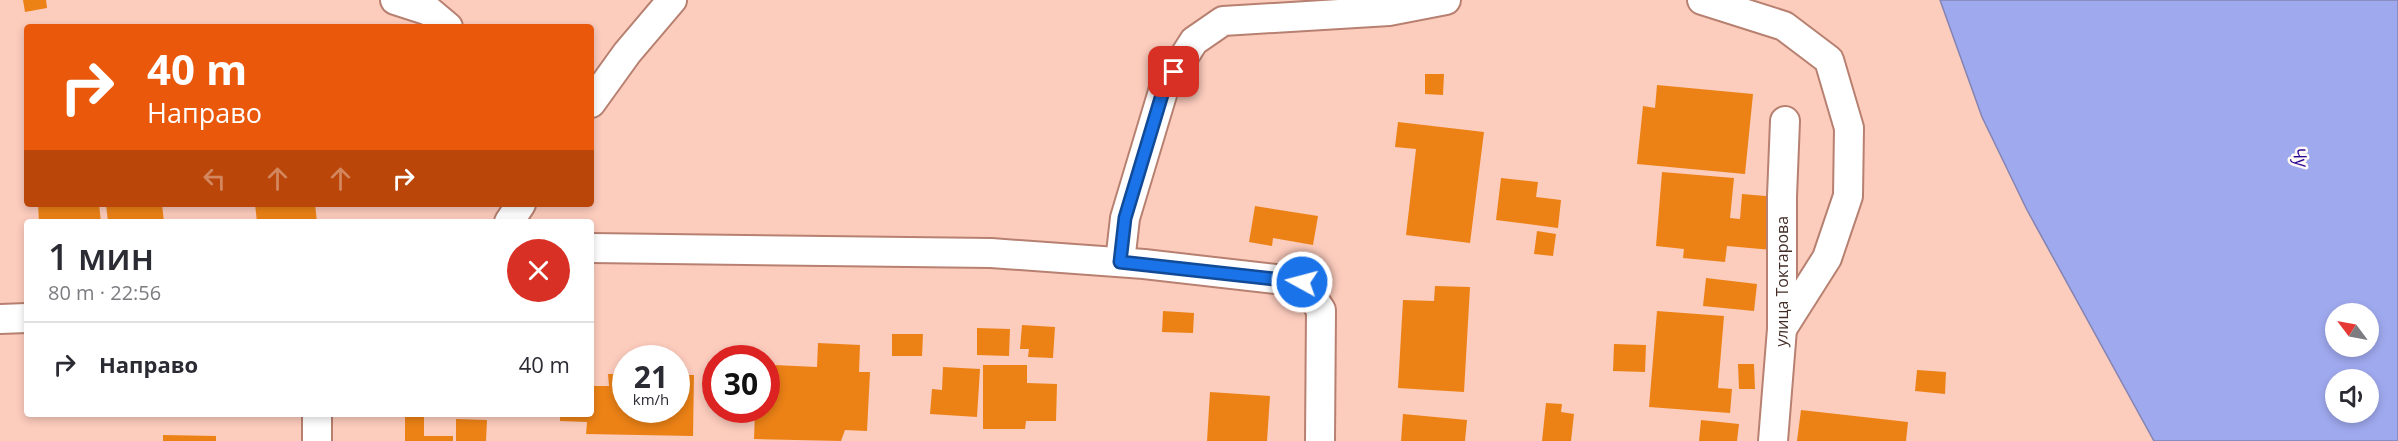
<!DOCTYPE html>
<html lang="ru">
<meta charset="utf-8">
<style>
body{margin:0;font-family:"Open Sans",sans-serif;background:#f7f7f7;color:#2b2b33;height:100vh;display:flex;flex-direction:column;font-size:22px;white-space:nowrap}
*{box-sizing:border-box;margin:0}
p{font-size:20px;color:#7c7c81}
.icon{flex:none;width:33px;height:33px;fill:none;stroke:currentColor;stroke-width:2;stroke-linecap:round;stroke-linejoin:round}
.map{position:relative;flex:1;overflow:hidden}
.details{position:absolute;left:24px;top:219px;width:570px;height:198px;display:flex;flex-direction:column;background:#fff;border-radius:6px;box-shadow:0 3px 9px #0003}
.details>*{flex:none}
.top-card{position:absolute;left:24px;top:24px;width:570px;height:183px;border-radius:6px;box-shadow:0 3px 9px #0003;background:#ea580c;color:#fff;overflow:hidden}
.needle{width:39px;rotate:302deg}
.controls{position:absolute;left:2325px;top:303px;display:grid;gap:12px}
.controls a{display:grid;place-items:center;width:54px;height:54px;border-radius:50%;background:#fff;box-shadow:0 3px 9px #0003;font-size:30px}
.speed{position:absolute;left:612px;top:345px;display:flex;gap:12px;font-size:30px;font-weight:700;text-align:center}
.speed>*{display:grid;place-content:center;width:78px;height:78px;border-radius:50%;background:#fff;box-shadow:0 3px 9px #0003;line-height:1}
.speed small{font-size:15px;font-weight:400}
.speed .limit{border:9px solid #d22;background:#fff;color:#111}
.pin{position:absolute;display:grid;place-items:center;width:51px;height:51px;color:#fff;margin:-26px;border-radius:12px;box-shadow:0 3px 9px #0006}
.me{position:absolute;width:66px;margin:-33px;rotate:277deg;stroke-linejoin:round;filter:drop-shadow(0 0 4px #0008)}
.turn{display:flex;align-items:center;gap:21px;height:126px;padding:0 24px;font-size:27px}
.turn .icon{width:78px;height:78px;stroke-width:2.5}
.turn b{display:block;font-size:42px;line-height:51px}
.lanes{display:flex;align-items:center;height:57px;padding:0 24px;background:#0003;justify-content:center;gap:30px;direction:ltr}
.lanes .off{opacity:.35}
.round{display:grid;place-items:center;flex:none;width:63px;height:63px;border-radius:32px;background:#f7f7f7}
.headline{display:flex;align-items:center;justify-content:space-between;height:102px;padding:0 24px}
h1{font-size:36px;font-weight:600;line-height:45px}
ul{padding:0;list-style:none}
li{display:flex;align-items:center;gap:18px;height:84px;padding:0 24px;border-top:2px solid #e1e1e2}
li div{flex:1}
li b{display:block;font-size:22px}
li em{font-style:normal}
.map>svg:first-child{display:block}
</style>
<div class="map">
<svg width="2398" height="441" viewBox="0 0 2398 441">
<rect width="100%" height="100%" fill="#fcccbd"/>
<!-- water -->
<path fill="#9fa9ee" stroke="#8484b2" stroke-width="1.5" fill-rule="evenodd" d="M1940,0H2398V441H2154L2027,210L1982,117ZM2336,314H2368V346H2336ZM2336,380H2368V412H2336Z"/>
<!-- building -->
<path fill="#ec8216" d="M23,0H46L47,8L25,12Z
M1425,74H1444L1443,95L1425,94Z
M1657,85L1753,94L1745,174L1637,164L1643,106L1655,108Z
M1398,122L1484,132L1470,243L1406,235L1416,149L1395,147Z
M1662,172L1734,178L1730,218L1740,219L1742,194L1777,197L1772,250L1727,246L1725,262L1683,258L1684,249L1656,246Z
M1501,178L1538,182L1536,197L1561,200L1558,228L1496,220Z
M38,204H99L101,222H39Z
M106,204H162L164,222H108Z
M255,204H315L317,222H257Z
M1255,206L1318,216L1313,245L1273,238L1272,246L1249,242Z
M1537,231L1556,234L1553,256L1534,254Z
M1706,278L1757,284L1754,311L1703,306Z
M1435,286L1470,287L1464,392L1398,388L1403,300L1434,301Z
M1163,311L1194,313L1193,333L1162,332Z
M1657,311L1724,316L1718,388L1732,389L1730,413L1649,407Z
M1022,325L1055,327L1053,358L1028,357L1029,349H1020Z
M977,328L1010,329L1009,356L977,355Z
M892,334H923L922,356H892Z
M818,343L860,345L859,372H870L867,431L845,430L841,441L754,439L755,410H766V384H773L774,365L817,367Z
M1614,344L1646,345L1645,372L1613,371Z
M1738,364H1754L1755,389H1739Z
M983,365H1027V383L1057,384L1056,421H1026L1025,429H983Z
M943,367L980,369L977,417L930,414L932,389L942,390Z
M1917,370L1946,372L1945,394L1915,391Z
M608,374H626V410H676V375H694L693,436L586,434L587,422L560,421V414H591V386H609Z
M1210,392L1270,396L1267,441H1207Z
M1546,403L1562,404L1561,412L1574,414L1571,441H1542Z
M1801,410L1908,422L1906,441H1797Z
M405,414H424V436H453V441H405Z
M1403,414L1467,420L1465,441H1401Z
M456,419L487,420L486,441H456Z
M1701,420L1739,424L1737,441H1699Z
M163,435L216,436V441H163Z"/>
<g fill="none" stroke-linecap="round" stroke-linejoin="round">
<!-- minor casing -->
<g stroke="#b78070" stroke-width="32">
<g id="minor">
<path d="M395,0L429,11L448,27"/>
<path d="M1702,0L1784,26L1829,60L1849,128L1848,196L1827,258L1782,329"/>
<path d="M591,103L627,53L672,0"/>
<path d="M509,222L521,204"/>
<path d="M591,248L991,253L1144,264L1302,282L1321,310L1320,441"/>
<path d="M1120,262L1125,218L1164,88L1194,41L1223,21L1389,11L1446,0"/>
<path d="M0,319L27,318"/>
<path d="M317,414V441"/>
<path id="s1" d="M1773,441L1782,329V196L1785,121"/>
</g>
</g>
<!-- minor -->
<use href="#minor" stroke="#fff" stroke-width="28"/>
</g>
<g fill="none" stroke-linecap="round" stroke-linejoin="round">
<!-- route casing -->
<g stroke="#114b97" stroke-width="15">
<path id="route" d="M1174,72L1164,88L1125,218L1120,262L1302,282"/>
</g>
<!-- route -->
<use href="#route" stroke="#1a73e8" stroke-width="10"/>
</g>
<g text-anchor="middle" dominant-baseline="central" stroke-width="5" stroke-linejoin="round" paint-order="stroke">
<!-- street labels -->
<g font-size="16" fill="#442d26" stroke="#fef8f6">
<text stroke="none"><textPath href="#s1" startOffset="160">улица Токтарова</textPath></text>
</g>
<!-- water labels -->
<g font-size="18" font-style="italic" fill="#290594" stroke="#fef8f6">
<text transform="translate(2301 157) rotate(78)">Чу</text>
</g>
</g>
</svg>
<div class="controls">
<a><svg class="needle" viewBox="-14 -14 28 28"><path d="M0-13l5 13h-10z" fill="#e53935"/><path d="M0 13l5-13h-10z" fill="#7c7c81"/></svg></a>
<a><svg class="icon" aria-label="sound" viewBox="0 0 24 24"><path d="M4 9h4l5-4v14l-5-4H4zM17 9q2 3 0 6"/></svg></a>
</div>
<div class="speed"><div>21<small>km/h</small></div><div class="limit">30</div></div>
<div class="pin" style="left:1174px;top:72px;background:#d93025"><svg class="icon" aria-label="arrive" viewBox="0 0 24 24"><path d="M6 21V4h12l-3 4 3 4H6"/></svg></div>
<svg class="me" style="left:1302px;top:282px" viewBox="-20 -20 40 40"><circle r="17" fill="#1a73e8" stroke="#fff" stroke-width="3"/><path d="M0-11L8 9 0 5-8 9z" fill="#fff"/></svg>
<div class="top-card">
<div class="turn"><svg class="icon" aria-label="right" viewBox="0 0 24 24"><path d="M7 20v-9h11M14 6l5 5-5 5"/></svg><div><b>40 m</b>Направо</div></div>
<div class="lanes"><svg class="icon off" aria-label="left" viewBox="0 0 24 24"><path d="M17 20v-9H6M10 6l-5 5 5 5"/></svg><svg class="icon off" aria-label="ahead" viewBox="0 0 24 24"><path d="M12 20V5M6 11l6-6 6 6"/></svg><svg class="icon off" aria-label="ahead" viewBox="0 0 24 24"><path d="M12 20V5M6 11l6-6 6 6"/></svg><svg class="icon" aria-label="right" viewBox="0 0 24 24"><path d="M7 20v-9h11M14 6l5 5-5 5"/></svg></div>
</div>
<section class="details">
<div class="headline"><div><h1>1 мин</h1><p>80 m · 22:56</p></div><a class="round" style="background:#d93025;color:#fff"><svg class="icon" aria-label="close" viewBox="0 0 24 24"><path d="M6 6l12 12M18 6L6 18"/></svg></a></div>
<ul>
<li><svg class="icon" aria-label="right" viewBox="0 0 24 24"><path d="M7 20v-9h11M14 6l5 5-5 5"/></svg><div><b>Направо</b></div><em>40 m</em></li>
</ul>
</section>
</div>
